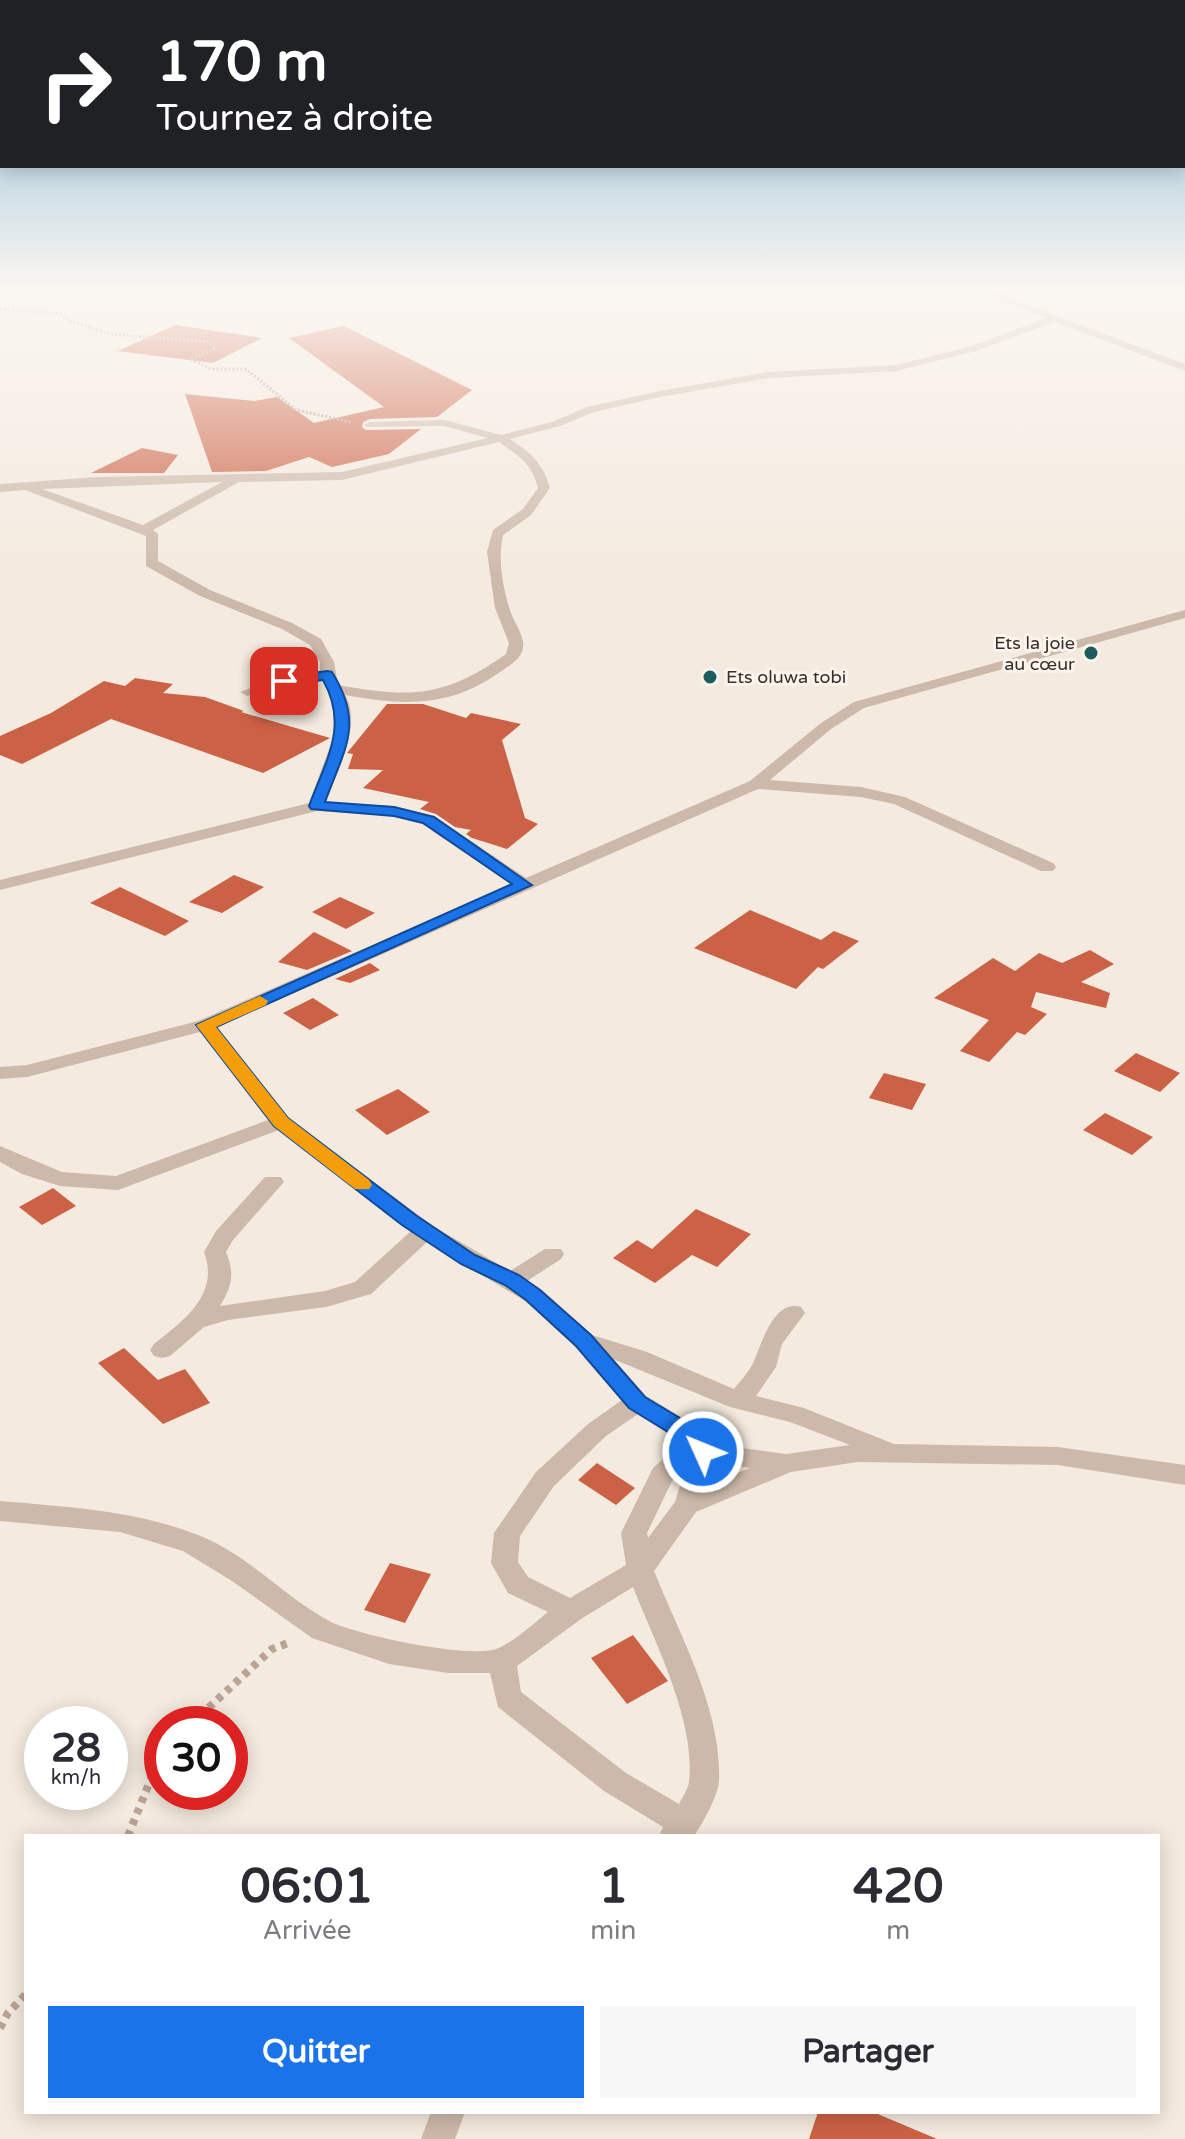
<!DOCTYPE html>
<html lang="fr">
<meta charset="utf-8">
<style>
body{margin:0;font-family:"Varela Round",sans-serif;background:#f7f7f7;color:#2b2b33;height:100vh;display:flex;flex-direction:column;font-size:30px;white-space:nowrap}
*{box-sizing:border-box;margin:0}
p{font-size:26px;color:#7c7c81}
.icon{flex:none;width:44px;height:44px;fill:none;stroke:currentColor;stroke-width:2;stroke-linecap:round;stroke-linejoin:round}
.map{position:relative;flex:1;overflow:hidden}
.sheet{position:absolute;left:24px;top:1834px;width:1136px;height:280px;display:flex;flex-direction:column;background:#fff;border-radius:0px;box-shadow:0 4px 20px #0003}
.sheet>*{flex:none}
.guide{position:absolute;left:0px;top:0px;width:1186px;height:168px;box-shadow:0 4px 20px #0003;background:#202124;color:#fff;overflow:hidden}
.speed{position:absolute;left:24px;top:1706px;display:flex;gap:16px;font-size:40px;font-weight:700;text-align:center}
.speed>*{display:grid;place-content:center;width:104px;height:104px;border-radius:50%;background:#fff;box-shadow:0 4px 20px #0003;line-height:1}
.speed small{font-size:20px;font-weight:400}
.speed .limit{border:12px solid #d22;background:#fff;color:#111}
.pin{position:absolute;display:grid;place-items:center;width:68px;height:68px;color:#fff;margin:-34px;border-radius:16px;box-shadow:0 4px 12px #0006}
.me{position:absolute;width:88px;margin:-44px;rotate:314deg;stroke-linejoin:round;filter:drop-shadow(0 0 6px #0008)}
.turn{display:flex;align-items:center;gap:28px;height:168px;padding:0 24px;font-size:36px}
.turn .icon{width:104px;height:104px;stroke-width:2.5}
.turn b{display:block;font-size:56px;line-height:68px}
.eta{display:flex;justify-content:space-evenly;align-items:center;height:136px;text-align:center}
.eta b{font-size:48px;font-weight:800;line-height:56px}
.cta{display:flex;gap:16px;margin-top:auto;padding:16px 24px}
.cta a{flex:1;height:92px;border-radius:0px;background:#1a73e8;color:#fff;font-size:32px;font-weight:800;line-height:92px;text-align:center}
.cta a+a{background:#f7f7f7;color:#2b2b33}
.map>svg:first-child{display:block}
</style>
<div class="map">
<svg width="1185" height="2139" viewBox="0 0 1185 2139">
<rect width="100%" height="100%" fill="#f4eadf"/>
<!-- building -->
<path fill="#cc6245" d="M175,325L262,338L213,363L118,351Z
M344,326L472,390L437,417L370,419L363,422L362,427L366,430L421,429L389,454L332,467L309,457L266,471L212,472L185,394L254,401L277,397L314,423L384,407L289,338Z
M142,448L178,455L164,473H91Z
M135,678L173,684L163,693L205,697L244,711L241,712L330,738L263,773L111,719L22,764L0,755V736L51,713L104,681L125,686Z
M387,704H423L466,718L471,713L521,724L502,740L525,818L538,824L507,849L472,838L466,834L471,830L455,827L436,814L420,809L429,802L363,788L383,770L348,769L353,754L347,753Z
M234,875L264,887L222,913L189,902Z
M120,887L189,921L165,936L90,903Z
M340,897L375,913L346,929L312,912Z
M750,910L821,940L834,931L859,941L823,969L818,967L796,989L694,948Z
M314,932L352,951L307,970L278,962Z
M1090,950L1114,964L1081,982L1110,993L1106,1008L1036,992L1031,1007L1047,1014L1025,1035L1017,1032L989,1062L960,1051L989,1020L934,998L993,958L1015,971L1039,953L1062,963Z
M370,963L380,970L350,983L335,979Z
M313,998L339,1015L310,1030L283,1013Z
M1136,1053L1180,1073L1160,1092L1114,1071Z
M884,1073L926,1084L912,1110L869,1098Z
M398,1089L430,1112L387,1135L355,1110Z
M1105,1113L1153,1137L1132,1155L1083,1130Z
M53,1188L76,1206L42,1225L19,1207Z
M696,1209L751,1234L717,1267L692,1255L655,1283L613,1258L637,1240L652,1249Z
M124,1348L158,1380L185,1369L210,1403L163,1424L98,1363Z
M597,1463L635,1488L616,1505L578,1480Z
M390,1563L431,1574L405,1623L364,1610Z
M633,1635L668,1681L627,1704L591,1658Z
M818,2112H873L937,2139H809Z"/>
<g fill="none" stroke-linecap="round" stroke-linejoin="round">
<!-- path-far1 -->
<path stroke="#b9a394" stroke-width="3" stroke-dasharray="2 2" stroke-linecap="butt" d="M0,309L61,314L70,321L110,334L208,342L216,348L190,359L211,369H246L296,410L351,422"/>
<!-- path -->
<path stroke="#b9a394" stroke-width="8" stroke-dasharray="6 6" stroke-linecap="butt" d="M191,1724L272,1649L291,1642
M128,1836L162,1751
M0,2028L8,2013L26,1994"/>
<!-- street -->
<path fill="#cdb9aa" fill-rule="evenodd" d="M968,287H979L996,293L1053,287L1006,297L1185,364V371L1055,322L976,351L896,371L769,378L660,397L594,412L560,426L510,439C531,453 543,463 550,488L531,515L503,535C498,558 502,584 509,607C512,619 521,630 523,642C525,656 513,663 503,670C451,708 405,706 345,695C363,721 336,775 326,802L394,806L434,816L526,878L750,781L821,723L854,702L1185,610V618L864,708L831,729L770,780L861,787L905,797L1053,863L1056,867L1053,871H1041L894,804L861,797L758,789L217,1027L288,1118L433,1226L510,1271L545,1249H561L564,1254L561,1259L527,1281L541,1289L592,1335L647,1352L734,1389C740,1381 749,1372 753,1363C762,1344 773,1299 801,1307L805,1313L782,1344L776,1367L756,1396L804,1408L894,1444L1058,1447L1185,1465V1485L1058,1465L858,1462L791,1472L696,1512L654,1571C680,1636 722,1709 719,1781C718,1796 703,1823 694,1836H659L663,1827L604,1791L498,1707L490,1673H448L389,1664L312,1638L232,1581L183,1551L120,1532L0,1521V1501C67,1507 134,1510 198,1535C248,1554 285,1598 331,1622C358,1635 472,1660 499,1648C516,1640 533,1624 548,1612L508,1593L491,1563L494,1533L536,1472L588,1424L622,1400L576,1347L525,1301L427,1242L371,1294L326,1307L228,1320L204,1327L170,1356L162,1358L154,1356L150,1350L154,1344C184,1320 220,1295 204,1252L216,1231L265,1177H281L284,1182L233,1240L226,1252C235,1273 232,1287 220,1306L325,1291L355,1282L411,1231L279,1130L118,1190L60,1186L22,1174L0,1162V1146L62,1172L116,1176L268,1120L200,1032L27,1077L0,1079V1067L27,1065L198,1021L512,884L422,824L394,816L317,811L0,890V880L309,803L335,733L334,700L322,680L286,685L247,696L240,692L279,678L320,672V662L310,645L282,629L200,596L146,566V536L25,490L0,492V484L98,477L342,472L488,438L444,426L366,427L364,425L370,422L444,420L501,435L552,422L587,407L660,391L769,372L896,365L968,347L1046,318ZM499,442C519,456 532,464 538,488L523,509L493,530L487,552L495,608L509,643L506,654C444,698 411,698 338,685L334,662L321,639L292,623L210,590L158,561V534L153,530L239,482L342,480ZM222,482L143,525L42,489ZM613,1359L730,1407L790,1422L850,1445L786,1454L713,1444L709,1434L646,1396ZM638,1414L682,1442L653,1468L621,1533L626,1565L570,1598L528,1577L518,1562L520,1536L554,1486L606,1436ZM712,1463L750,1468L705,1486ZM685,1469L675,1502L648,1538L647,1533L672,1481ZM633,1587C655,1643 696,1721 689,1782C688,1789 682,1798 679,1804L626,1773L521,1692L517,1666L581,1619Z
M431,2112H465L455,2139H421Z"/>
</g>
<!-- sky -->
<linearGradient id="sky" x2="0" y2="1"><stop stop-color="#7db3d3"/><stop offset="0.49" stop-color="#faf6f1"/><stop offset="1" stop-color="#faf6f1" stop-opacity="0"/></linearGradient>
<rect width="1185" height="586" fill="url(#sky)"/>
<!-- route -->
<path fill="#1a73e8" stroke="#114b97" stroke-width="2" d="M327,671L332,672C365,725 344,749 325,802L394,807L434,817L532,885L216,1027L288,1118L417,1216L475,1255L519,1275L540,1290L591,1335L645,1397L708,1435L714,1452L711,1458L703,1460L694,1458L689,1445L629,1408L576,1346L526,1300L505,1285L461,1264L402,1225L274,1126L196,1025L512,884L423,823L394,816L311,809L309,806C326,760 349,726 323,680L284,685L278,681L284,677Z"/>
<!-- slow -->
<path fill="#f59e0b" d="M260,996L268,1001L266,1005L216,1027L288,1118L369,1180L372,1185L369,1189H355L274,1126L196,1025Z"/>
<!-- markers -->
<g fill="#1c5c5f" stroke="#fbf4ec" stroke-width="3">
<circle cx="1091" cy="653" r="8"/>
<circle cx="710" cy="677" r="8"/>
</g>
<g text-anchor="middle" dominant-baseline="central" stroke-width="6" stroke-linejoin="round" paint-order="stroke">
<!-- far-poi labels -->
<g font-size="18" fill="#3a2e2a" stroke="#fbf4ec" text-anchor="end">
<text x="1075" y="643">Ets la joie<tspan x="1075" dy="21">au cœur</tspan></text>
<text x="726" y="677" text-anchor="start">Ets oluwa tobi</text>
</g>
</g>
</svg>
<div class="speed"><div>28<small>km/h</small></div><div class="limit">30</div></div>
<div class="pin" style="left:284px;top:681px;background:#d93025"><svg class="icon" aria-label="arrive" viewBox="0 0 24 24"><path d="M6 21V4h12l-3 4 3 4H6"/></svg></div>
<svg class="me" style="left:703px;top:1452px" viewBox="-20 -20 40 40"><circle r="17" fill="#1a73e8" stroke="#fff" stroke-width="3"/><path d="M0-11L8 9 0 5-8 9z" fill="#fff"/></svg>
<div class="guide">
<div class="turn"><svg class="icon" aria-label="right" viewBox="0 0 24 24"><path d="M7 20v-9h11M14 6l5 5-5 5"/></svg><div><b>170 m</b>Tournez à droite</div></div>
</div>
<section class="sheet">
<div class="eta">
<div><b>06:01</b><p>Arrivée</p></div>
<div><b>1</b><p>min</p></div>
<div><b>420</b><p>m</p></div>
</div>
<div class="cta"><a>Quitter</a><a>Partager</a></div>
</section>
</div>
